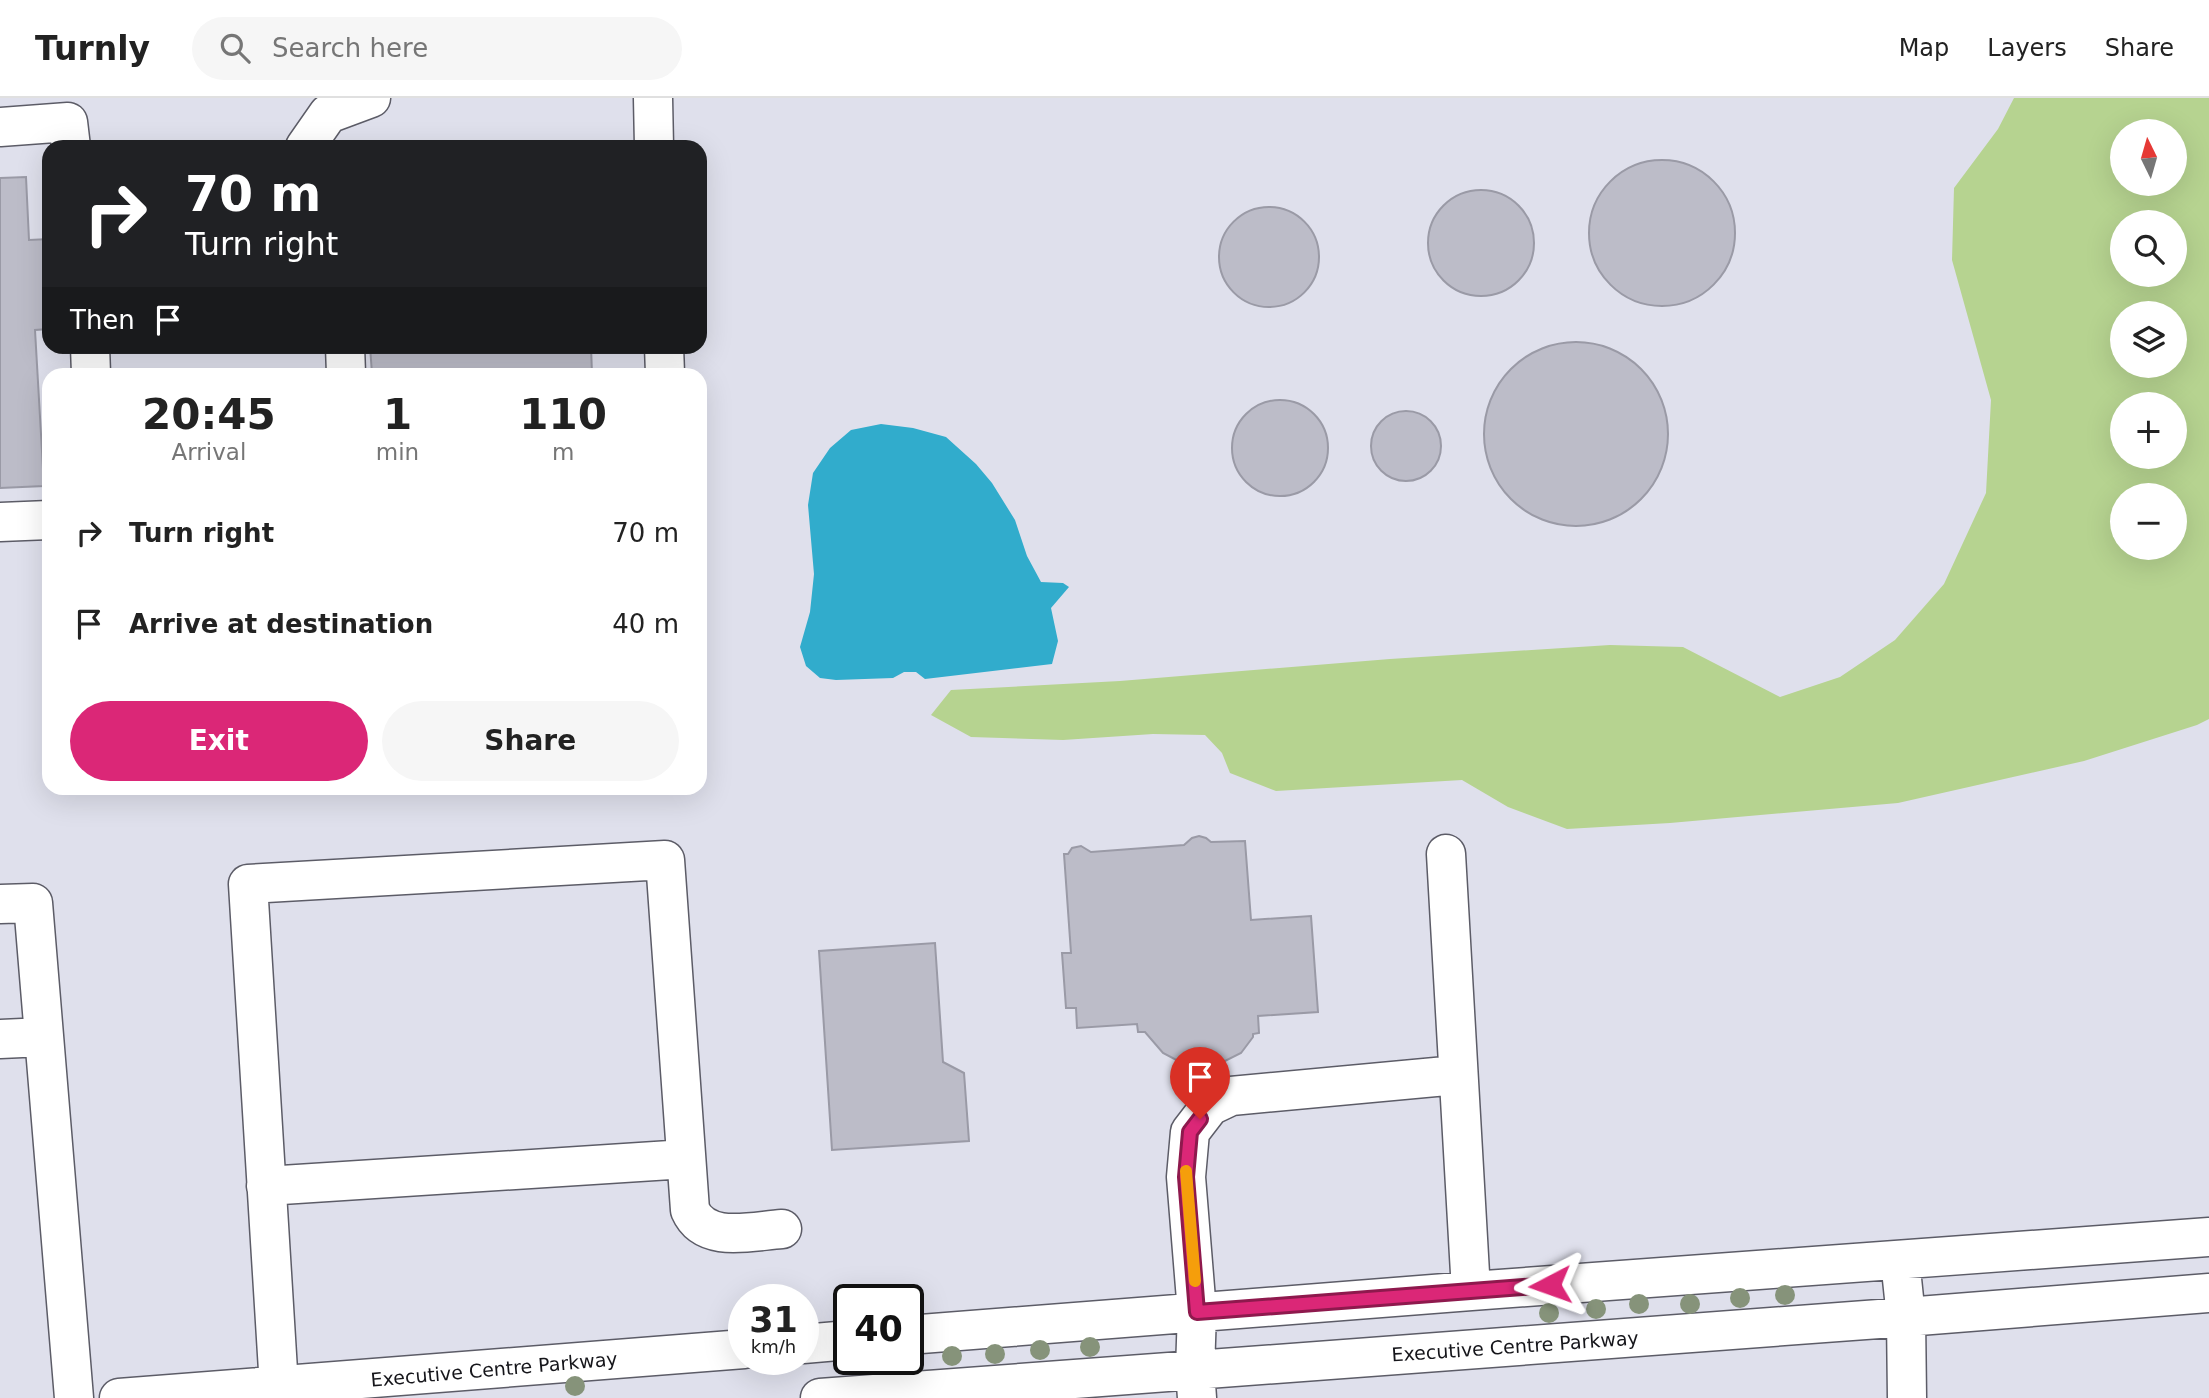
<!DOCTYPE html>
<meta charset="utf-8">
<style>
body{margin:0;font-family:"DejaVu Sans",sans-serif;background:#f6f6f6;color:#222;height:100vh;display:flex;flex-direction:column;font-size:26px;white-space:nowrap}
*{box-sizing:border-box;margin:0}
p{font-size:23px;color:#767676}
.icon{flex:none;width:38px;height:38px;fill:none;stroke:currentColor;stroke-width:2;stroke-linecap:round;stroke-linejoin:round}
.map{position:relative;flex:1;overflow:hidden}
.drawer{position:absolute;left:42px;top:270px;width:665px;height:427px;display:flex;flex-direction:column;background:#fff;border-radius:21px;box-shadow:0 7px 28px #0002}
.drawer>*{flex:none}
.banner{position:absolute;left:42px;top:42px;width:665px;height:214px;border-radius:21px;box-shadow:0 7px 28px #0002;background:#202124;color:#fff;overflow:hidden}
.needle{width:46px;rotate:355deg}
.controls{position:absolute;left:2110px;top:21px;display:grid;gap:14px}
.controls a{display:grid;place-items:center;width:77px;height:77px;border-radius:50%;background:#fff;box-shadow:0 7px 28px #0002;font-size:35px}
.speed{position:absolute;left:728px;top:1186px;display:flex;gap:14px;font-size:35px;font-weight:700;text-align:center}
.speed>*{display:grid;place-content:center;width:91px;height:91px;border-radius:50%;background:#fff;box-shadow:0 7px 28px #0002;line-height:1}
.speed small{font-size:18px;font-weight:400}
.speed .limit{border:4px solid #111;border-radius:10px;background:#fff;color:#111}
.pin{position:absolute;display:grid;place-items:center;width:60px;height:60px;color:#fff;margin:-72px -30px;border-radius:50% 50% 50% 0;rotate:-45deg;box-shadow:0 0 7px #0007}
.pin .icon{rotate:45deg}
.me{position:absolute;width:77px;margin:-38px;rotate:266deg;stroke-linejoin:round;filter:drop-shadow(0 0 5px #0008)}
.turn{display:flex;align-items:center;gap:24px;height:147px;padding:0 28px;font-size:32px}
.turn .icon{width:91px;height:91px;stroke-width:2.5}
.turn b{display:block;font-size:49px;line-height:60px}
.then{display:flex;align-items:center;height:66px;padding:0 28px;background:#0003;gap:14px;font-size:26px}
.eta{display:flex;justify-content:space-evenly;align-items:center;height:119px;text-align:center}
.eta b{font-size:42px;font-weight:700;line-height:49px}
.cta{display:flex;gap:14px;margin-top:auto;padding:14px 28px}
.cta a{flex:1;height:80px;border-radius:42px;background:#db2777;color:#fff;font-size:28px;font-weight:700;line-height:80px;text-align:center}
.cta a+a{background:#f6f6f6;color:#222}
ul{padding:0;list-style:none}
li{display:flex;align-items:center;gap:21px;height:91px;padding:0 28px}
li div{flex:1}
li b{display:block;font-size:26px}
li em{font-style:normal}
header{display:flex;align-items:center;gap:42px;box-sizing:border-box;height:98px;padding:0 35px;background:#fff;border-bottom:2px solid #e0e0e0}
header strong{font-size:33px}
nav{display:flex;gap:38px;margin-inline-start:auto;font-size:24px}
.search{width:490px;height:63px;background:#f6f6f6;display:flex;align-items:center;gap:18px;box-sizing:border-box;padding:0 24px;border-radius:38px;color:#767676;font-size:26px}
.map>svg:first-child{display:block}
</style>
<header>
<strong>Turnly</strong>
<div class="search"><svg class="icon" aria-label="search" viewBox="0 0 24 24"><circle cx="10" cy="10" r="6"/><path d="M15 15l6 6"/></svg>Search here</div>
<nav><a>Map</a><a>Layers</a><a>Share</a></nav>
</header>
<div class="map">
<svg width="2209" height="1300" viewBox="0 0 2209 1300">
<rect width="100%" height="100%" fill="#dfe0ec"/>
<!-- green -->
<path fill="#b6d390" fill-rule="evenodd" d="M2014,0H2209V621L2197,627L2084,663L1898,705L1670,725L1567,731L1508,709L1462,682L1276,693L1230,675L1222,655L1205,637L1153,636L1063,642L971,639L931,617L951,592L1120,583L1390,561L1610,547L1683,549L1780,599L1840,579L1895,542L1944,486L1986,395L1991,302L1952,162L1954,90L1998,31ZM2123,33H2175V86H2123ZM2175,124V177H2123V124ZM2175,215V268H2123V215ZM2123,306H2175V359H2123ZM2123,397H2175V450H2123Z"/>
<!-- water -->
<path fill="#31accc" d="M881,326L913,330L946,339L976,366L992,385L1015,422L1027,458L1041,484L1063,485L1069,489L1051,510L1058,543L1052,566L925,581L916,574H904L893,580L836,582L820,580L806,568L800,549L810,514L814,476L808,407L813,375L830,350L851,332Z"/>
<!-- building -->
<path fill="#bcbcc8" stroke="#9a9aa6" stroke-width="2" d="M1589 135a73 73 0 1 1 146 0a73 73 0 1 1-146 0Z
M26,79L29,142L49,141V231L35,232L44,388L0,390V80Z
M1428 145a53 53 0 1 1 106 0a53 53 0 1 1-106 0Z
M1219 159a50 50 0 1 1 100 0a50 50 0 1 1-100 0Z
M1484 336a92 92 0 1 1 184 0a92 92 0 1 1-184 0Z
M370,248H591L592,276H372Z
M1232 350a48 48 0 1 1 96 0a48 48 0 1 1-96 0Z
M1371 348a35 35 0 1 1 70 0a35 35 0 1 1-70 0Z
M1199,738L1206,740L1211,744L1245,743L1251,822L1311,818L1318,914L1258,918L1259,935L1253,936V939L1241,955L1217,967L1198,969L1184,966L1163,955L1145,934H1138L1137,926L1077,930L1076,910H1066L1062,855H1071L1064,756H1068L1072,750L1081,748L1091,754L1184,747L1192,740Z
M935,845L943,964L964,975L969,1043L832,1052L819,853Z"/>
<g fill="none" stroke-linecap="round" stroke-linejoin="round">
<!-- minor casing -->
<g stroke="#5c5c67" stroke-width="41">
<path id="minor" d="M653,0L654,49
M0,29L68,24L71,49
M305,49L328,16L371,0
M90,248L91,276
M345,248L346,276
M664,248L665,276
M0,424L49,422
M1446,756L1471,1193
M0,806L33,805L74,1300
M0,941L44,939
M266,1088L686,1061
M1900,1162L1906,1219L1907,1300
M908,1237L1471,1193L2209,1139
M803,1246L849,1242
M279,1289L248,786L665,762L690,1112C705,1146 751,1133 782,1131
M119,1300L744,1251
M820,1300L1906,1219L2209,1195
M1197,1300L1195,1272L1197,1214L1186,1079L1190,1034L1210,1008L1231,998L1457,977"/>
</g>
<!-- minor -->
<use href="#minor" stroke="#fff" stroke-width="38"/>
</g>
<!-- trees -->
<g fill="#86937a">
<circle cx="1785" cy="1197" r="10"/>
<circle cx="1740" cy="1200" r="10"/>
<circle cx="1639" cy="1206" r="10"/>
<circle cx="1690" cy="1206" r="10"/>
<circle cx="1596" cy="1211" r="10"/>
<circle cx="1549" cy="1215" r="10"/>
<circle cx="1090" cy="1249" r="10"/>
<circle cx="1040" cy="1252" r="10"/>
<circle cx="995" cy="1256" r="10"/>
<circle cx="952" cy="1258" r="10"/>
<circle cx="575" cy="1288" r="10"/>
</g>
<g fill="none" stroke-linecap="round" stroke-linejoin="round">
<!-- route casing -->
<g stroke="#8e194d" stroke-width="18">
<path id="route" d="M1200,1021L1190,1034L1186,1079L1197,1214L1550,1187"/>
</g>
<!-- route -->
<use href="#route" stroke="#db2777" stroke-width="12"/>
<!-- slow -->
<path stroke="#f59e0b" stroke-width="12" d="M1186,1073L1195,1183"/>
</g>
<g text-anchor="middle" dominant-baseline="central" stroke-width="7" stroke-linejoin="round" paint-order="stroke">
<!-- street labels -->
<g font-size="19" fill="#15151a" stroke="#fff">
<text transform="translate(1515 1248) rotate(-4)">Executive Centre Parkway</text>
<text transform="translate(494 1271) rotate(-5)">Executive Centre Parkway</text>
</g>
</g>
</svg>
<div class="controls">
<a><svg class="needle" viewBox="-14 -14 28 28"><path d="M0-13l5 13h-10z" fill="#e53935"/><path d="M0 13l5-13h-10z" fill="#767676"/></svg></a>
<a><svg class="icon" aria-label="search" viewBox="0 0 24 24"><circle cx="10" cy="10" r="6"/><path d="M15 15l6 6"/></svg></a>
<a><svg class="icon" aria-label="layers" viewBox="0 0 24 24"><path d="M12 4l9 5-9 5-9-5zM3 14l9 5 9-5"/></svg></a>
<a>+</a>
<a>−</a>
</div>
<div class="speed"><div>31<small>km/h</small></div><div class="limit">40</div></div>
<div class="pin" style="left:1200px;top:1021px;background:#d93025"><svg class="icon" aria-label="arrive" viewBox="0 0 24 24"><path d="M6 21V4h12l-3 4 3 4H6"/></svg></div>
<svg class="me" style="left:1550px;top:1187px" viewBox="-20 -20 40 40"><path d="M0-17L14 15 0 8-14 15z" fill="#db2777" stroke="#fff" stroke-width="4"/></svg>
<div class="banner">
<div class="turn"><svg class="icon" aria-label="right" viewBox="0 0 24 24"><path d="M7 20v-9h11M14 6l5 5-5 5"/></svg><div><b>70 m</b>Turn right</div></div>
<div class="then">Then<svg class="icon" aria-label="arrive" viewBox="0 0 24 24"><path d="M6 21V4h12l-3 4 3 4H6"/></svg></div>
</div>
<section class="drawer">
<div class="eta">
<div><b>20:45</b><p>Arrival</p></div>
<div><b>1</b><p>min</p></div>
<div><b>110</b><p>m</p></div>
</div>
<ul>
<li><svg class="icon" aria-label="right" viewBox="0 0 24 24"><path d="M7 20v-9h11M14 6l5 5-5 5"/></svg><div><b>Turn right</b></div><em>70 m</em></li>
<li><svg class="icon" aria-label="arrive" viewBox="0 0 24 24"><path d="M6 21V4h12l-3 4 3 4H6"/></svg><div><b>Arrive at destination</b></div><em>40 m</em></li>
</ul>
<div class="cta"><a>Exit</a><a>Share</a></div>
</section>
</div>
